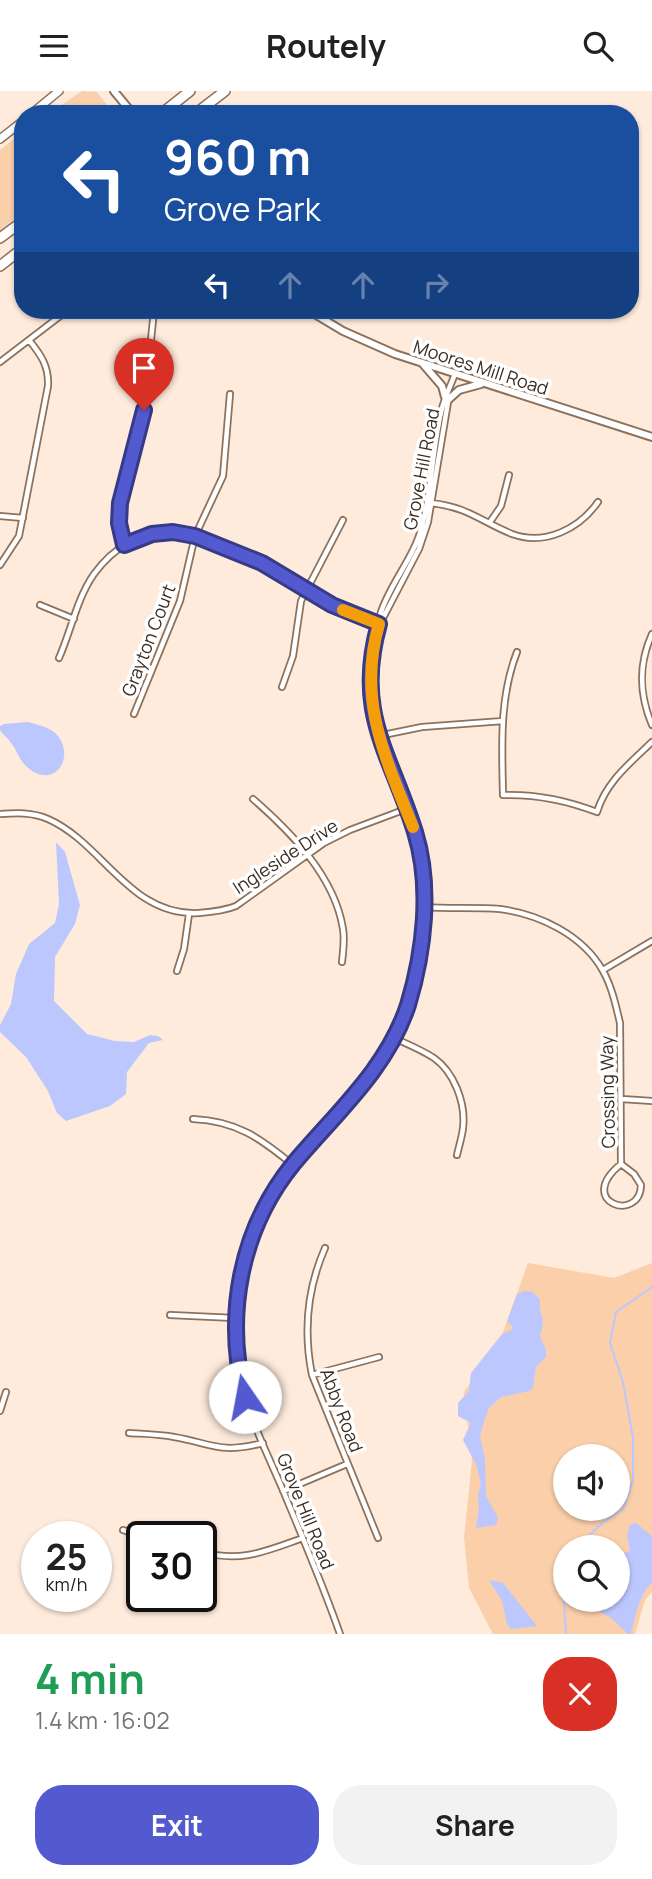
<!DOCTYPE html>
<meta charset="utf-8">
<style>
body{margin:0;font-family:Manrope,sans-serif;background:#f2f2f2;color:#202124;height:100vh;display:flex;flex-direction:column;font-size:26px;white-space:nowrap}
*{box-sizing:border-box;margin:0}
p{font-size:23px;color:#757577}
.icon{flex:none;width:38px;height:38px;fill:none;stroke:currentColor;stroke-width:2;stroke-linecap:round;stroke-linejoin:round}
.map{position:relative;height:1543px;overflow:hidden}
.details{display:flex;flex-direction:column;background:#fff;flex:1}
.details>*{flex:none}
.hud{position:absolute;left:14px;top:14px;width:625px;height:214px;border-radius:28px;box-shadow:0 2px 5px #0004;background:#1a4fa0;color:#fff;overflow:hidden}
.fabs{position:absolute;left:553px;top:1353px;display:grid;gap:14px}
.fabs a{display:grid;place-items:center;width:77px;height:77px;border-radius:50%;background:#fff;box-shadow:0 2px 5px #0004;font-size:35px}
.speed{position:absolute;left:21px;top:1430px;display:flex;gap:14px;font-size:35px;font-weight:700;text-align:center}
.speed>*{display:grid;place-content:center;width:91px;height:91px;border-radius:50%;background:#fff;box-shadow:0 2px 5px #0004;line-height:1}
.speed small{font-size:18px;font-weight:400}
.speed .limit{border:4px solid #111;border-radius:10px;background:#fff;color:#111}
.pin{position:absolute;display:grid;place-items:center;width:60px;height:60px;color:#fff;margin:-72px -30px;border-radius:50% 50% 50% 0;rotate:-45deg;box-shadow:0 0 7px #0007}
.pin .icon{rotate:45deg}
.me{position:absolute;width:77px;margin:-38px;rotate:348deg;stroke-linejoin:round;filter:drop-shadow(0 0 5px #0008)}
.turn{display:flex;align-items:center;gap:24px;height:147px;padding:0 35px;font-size:32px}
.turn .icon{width:91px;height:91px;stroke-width:2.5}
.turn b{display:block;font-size:49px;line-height:60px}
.lanes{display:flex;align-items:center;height:66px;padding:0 35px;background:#0003;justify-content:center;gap:35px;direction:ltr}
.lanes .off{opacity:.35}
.round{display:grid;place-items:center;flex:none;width:74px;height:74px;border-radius:28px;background:#f2f2f2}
.headline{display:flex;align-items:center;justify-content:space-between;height:119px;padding:0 35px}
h1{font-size:42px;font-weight:700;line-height:52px;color:#1e9e55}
.action{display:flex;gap:14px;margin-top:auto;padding:14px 35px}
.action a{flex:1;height:80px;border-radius:28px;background:#5359cf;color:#fff;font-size:28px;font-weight:700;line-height:80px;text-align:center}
.action a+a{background:#f2f2f2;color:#202124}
header{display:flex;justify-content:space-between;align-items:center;height:91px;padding:0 35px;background:#fff;font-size:32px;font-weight:700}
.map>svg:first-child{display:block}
</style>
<header><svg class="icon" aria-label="menu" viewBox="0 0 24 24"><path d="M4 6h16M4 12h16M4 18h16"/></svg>Routely<svg class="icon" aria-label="search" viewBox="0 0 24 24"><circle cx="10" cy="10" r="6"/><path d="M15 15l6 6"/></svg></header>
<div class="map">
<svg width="652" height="1543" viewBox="0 0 652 1543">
<rect width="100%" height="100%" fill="#feebdc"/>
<!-- green -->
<path fill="#facfaa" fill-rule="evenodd" d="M82,0L97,1L114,23H49Z
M23,41V121L0,139V59Z
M528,1172L614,1187L652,1172V1501L645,1509L635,1543H493L469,1497L464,1446L472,1370L464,1301L501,1247ZM565,1365H618V1418H565ZM565,1456H618V1508H565Z"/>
<!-- water -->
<path fill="#bcc7fe" d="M28,631C38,634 51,636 58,645C76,669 52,700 26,675C19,669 17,659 11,652C8,647 3,644 0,639V635L4,633Z
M56,751L65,761L80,814L75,833L55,866L54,910L87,943L115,950L134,951L150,944L158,945L163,949L149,952L127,981L126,1003L110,1015L66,1030L57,1022L48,1000L26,966L0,941V934L11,913L16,883L29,853L55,832L59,813Z
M524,1200L533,1201L540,1209C538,1226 547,1223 540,1245L546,1259V1266L536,1276L533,1297L529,1300L501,1306L489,1317L485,1328L480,1345L485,1369L486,1405L498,1427L496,1434L476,1437L479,1418L478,1404L481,1392L476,1373L463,1349L471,1332L458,1325V1312L469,1300L471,1282L502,1243L512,1239V1235L507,1230L517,1203Z
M636,1432L652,1445V1491C639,1504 635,1526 631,1543H628L611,1527L595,1518L590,1512L591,1509L618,1508V1464L630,1460L627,1444L630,1434Z
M489,1489L503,1492L537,1535L511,1538L507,1533L502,1510Z"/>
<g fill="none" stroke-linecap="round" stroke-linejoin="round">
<!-- stream -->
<path stroke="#bcc7fe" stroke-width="2" d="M578,1456L602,1432L623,1418L633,1390V1347L623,1291L610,1252L616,1221L652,1196
M565,1486L563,1494L566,1543"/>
<!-- minor casing -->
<g stroke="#8d715a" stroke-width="8">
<path id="minor" d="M196,219H214
M0,271L68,219
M431,412C468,416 480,430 512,443C545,455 579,438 598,411
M0,425L23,427
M490,431L501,415L509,384
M124,454L119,432V412L144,319L154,219
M0,474L19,445L48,295C49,275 41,264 29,249
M40,514L74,528
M382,529L419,458L428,431L449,305
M652,543C638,574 639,603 652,634
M517,561C499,607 502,656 503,704C536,703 566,709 597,721C606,691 630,672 652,651
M59,567C71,540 77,507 94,483C159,393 260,475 330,513C345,521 363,527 379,532
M282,596L293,565L301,510L343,429
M134,623L180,510L195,445L223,385L230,303
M378,645L422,636L503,630
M253,708C291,741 335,786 343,838C345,849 343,860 342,871
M0,723C16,722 32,721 48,728C103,752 130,826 199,822C212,821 224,820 236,815L324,752L350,739L406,718
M424,816C449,818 475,816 500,818C539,823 583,844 603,880C612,896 616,915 620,932L621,1073
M603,879L652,850
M177,880L184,858L189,823
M394,947C407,953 422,959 434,967C454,981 466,1012 463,1037C462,1046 459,1055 457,1064
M622,1008L652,1010
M193,1028C237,1030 260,1047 293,1074
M621,1073L634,1083L641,1094C640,1133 574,1111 621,1073Z
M325,1157C307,1198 303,1239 312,1284L378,1447
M170,1224L235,1227
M312,1284L379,1266
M0,1320L6,1301
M129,1342C144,1343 159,1343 174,1346C214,1353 219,1363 263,1352
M283,1400L347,1373
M123,1439L144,1446
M201,1461C242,1472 266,1460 303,1447
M340,1543C323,1494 302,1445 282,1397C267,1362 249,1327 241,1289C221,1204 252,1120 308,1057C364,994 408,947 420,859C425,821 426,782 416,744C402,696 375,653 371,602C368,576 373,546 381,521C391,491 414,467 422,435C432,398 432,359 441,321C444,308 450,296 455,283"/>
</g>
<!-- tertiary casing -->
<g stroke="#8d715a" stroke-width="10">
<path id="tertiary" d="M114,0L133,23
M308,219L343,240L395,263L652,346
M423,273L442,295L445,306
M449,308L459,299L481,293"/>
</g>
<!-- secondary casing -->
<g stroke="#8d715a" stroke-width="10">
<path id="secondary" d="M31,23L59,0
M0,48L23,30"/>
</g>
<!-- motorway casing -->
<g stroke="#8d715a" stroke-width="12">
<path id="motorway" d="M161,23L190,0
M195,23L225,0
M0,147L23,130
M0,175L23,157"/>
</g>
<!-- minor -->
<use href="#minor" stroke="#fff" stroke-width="4.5"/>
<!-- tertiary -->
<use href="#tertiary" stroke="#fff" stroke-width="6"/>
<!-- secondary -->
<use href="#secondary" stroke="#fff" stroke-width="7"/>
<!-- motorway -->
<use href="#motorway" stroke="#fff" stroke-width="9"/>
</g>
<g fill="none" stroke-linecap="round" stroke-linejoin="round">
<!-- route casing -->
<g stroke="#363a87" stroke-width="18">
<path id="route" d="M144,319L120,412L119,432L124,454L152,443L173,441L195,445L262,472L332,514L379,533C354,622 390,661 415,741C432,796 424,861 408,914C387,978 336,1022 294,1072C240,1138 224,1225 245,1306"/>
</g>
<!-- route -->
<use href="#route" stroke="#5359cf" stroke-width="12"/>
<!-- slow -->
<path stroke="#f59e0b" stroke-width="12" d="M343,519L379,533C357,609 385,666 413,736"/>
</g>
<g text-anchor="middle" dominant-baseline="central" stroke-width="7" stroke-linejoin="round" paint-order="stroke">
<!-- street labels -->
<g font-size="18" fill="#392d23" stroke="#fff">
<text transform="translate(481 276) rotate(18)">Moores Mill Road</text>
<text transform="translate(421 378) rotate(-79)">Grove Hill Road</text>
<text transform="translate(148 549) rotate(-69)">Grayton Court</text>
<text transform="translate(285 765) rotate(-33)">Ingleside Drive</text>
<text transform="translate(607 1001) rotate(-91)">Crossing Way</text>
<text transform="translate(342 1319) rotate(69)">Abby Road</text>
<text transform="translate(306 1420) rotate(68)">Grove Hill Road</text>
</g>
</g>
</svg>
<div class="fabs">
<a><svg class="icon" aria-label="sound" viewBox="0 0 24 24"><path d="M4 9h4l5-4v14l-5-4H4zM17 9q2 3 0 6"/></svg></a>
<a><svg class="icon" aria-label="search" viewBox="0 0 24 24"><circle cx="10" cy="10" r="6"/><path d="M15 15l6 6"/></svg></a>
</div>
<div class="speed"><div>25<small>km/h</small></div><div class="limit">30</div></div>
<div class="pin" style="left:144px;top:319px;background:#d93025"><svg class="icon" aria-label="arrive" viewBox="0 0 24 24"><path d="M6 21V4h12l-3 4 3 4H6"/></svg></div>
<svg class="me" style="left:245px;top:1306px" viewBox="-20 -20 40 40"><circle r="19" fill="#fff"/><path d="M0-13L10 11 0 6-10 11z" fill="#5359cf"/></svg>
<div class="hud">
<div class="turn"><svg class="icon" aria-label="left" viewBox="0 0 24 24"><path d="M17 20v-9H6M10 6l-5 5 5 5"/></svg><div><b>960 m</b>Grove Park</div></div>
<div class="lanes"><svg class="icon" aria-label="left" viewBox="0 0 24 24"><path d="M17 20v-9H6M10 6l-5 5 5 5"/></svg><svg class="icon off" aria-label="ahead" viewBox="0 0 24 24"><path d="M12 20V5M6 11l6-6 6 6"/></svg><svg class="icon off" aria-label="ahead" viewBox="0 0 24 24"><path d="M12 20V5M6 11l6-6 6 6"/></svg><svg class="icon off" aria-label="right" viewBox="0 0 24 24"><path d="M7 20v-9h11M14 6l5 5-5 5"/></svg></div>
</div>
</div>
<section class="details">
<div class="headline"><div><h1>4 min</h1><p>1.4 km · 16:02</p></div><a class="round" style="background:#d93025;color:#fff"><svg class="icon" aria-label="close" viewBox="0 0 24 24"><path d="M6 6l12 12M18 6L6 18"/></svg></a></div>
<div class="action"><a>Exit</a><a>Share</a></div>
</section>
